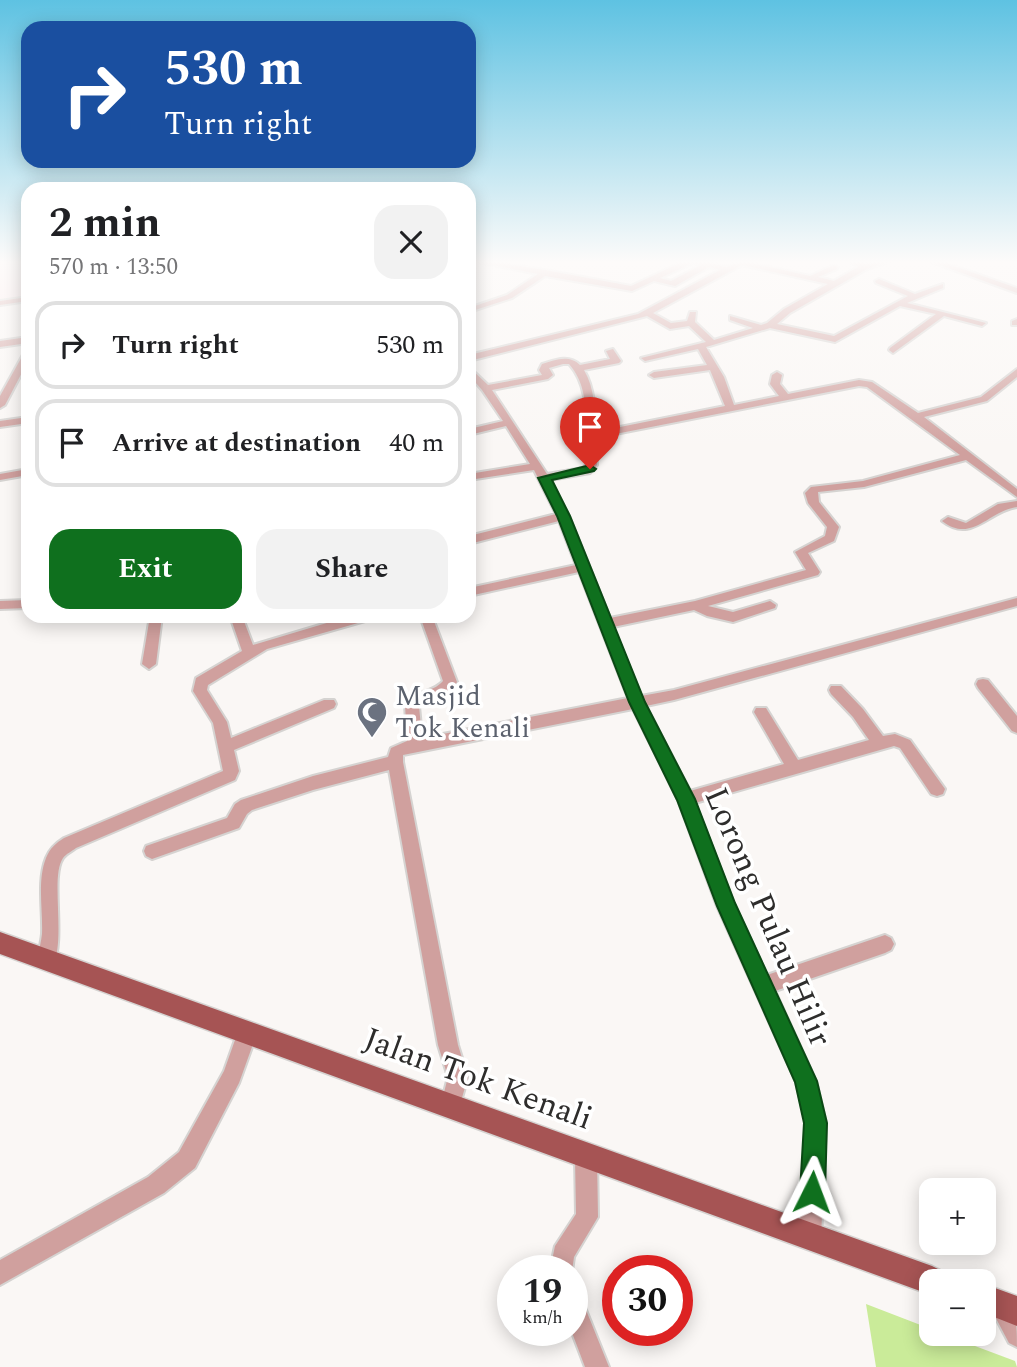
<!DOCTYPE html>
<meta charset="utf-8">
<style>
body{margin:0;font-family:Spectral,serif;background:#f2f2f2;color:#202124;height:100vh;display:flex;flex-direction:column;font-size:26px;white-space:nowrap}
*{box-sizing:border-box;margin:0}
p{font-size:23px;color:#757577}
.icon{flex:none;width:38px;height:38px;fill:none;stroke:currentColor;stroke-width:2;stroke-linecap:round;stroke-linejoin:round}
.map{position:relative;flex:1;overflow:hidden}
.sheet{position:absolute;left:21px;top:182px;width:455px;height:441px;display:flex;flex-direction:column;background:#fff;border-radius:21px;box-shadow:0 4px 18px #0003}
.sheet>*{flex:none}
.banner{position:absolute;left:21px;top:21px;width:455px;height:147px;border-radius:21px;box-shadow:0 4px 18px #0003;background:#1a4fa0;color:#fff;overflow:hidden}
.buttons{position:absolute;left:919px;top:1178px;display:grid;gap:14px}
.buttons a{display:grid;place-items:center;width:77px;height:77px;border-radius:14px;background:#fff;box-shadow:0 4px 18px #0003;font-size:35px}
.speed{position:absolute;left:497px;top:1255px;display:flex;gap:14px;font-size:35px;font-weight:700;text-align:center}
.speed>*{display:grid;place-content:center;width:91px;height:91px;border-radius:50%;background:#fff;box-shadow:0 4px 18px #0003;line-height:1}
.speed small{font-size:18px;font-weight:400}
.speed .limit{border:10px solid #d22;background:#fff;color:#111}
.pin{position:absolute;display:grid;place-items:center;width:60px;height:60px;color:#fff;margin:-72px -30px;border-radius:50% 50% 50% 0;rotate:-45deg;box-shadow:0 0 7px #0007}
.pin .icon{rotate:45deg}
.me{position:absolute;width:77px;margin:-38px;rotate:3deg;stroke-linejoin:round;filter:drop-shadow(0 0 5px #0008)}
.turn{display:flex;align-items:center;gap:24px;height:147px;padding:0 28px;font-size:32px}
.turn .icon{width:91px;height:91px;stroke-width:2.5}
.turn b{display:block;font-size:49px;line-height:60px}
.round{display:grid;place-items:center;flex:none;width:74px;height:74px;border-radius:21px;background:#f2f2f2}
.summary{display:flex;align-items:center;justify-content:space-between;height:119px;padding:0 28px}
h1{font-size:42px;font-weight:700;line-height:52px}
.cta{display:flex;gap:14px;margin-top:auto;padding:14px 28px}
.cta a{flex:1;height:80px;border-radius:21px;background:#0f701e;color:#fff;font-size:28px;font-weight:700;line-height:80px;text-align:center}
.cta a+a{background:#f2f2f2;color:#202124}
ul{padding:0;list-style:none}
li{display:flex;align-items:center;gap:21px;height:88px;margin:0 14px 10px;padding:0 14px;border:4px solid #e0e0e0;border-radius:21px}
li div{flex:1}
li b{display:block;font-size:26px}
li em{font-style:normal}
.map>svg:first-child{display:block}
</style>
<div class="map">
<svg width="1017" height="1367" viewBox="0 0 1017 1367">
<rect width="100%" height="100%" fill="#faf7f5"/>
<!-- education -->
<path fill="#fde8ec" d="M0,261H28V303L0,306Z"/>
<!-- green -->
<path fill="#caeb99" d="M866,1304L931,1329V1334H943L1015,1361L1017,1367H876Z"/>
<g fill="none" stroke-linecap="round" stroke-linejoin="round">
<!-- minor casing -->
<g stroke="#d5d3d1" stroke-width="4">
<path id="minor" d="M473,261H490L545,270L631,286L684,261H704L726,267L743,261L810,276L834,265L838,267L837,269L818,277L834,281L858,267L849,261H859L865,264L890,261L867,269L790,313L777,324L834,336L908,296L876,283L875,281L879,279L915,294L943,284V288L907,303L986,323L982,326L944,316L893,353L889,350L890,348L936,314L900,306L835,342L770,328L706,347L724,377L734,405L779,396L770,384L772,375L777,372L782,375L780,384L788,394L859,380L872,382L918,413L981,397L1017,369V377L987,401L924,417L1017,489V497L966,460L864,487L818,492L819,502L839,527L834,541L808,553L820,572L818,575L708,606L733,612L770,601L776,605L775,608L733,622L707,616L694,610L613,627L641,696L674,690L1017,598V606L674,700L646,706L690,791L784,764L754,712L756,708H766L798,760L869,740L853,717L831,694L829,690L831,686H841L863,709L883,736L895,734L910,740L945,789L943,794L937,796L931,794L900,748L894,746L695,803L734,904L767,975L885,935L891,938L894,944L891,950L885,953L775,991L816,1081L826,1123L821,1238L818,1246L810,1249L802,1246L799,1238L806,1123L796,1082L717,906L678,800L633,709L403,755V762L458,1045L468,1077L457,1115L450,1118L443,1115L440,1108L448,1077L438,1045L389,770L313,790L252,810L247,814L239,828L152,859L146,856L144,851L146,846L227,818L235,804L241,800L313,776L388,757L391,748L407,741L405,704C415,690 433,693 443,681L420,616H432L457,682C445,701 435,694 419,706L422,738L628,698L579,572L469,596V588L576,565L559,521L469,544V536L556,514L534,470L469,480V474L530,464L506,426L469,435V429L503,421L482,390L469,375V367L488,385L542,375L539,370L542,364C555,360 569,354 580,365L610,359L606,351L613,349L621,361L619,363L584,370C595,389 595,410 595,432L725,406L710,370L654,378L649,375L654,372L707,365L698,349L645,361L641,358L706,342L689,326L670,329L647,316L469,361V355L638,314L720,270L709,267L675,286L654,281L632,291L545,276L512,298L469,312V308L507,295L538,274ZM693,263L701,265L671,281L660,278ZM742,265L828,284L784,309L767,323L761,325L730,316V320L753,328L714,340L695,322L696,312H690L687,321L671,323L653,313ZM563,364H569C594,392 582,431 587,464L583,468L547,474L492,390L548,379L553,375L549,368ZM859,386L867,387L960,455L863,481L811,487L805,493L808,503L827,527L825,536L795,552L806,570L695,601L610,618L569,516L550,480L590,473L597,465L595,438Z
M929,261H940L1017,288V293Z
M28,297V301L0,305V301Z
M1017,319V325H1012V321Z
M28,337V343L0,347V341Z
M28,350V361L5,405L0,408V396L24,353Z
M28,417V423L0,427V421Z
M28,469V475L0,480V474Z
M1017,501V507C988,511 972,544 942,521L948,517L966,523L998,504Z
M28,600V608L0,609V601Z
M150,616H162L156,664L149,669L142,664Z
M230,616H242L253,645L350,616H373L372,619L267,649L208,685L207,690L227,722L231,738L324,700H334L336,704L334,708L234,750L239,771L235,780L76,848C72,851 66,854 63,858C50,877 66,937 53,966L47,969L41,966C36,956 41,945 42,934C43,909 37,881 46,858C50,848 56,843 64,838L223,771L213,723L193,691L196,678L242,651Z
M983,679L988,680L1017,716V733L1012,731L978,688L976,684L978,680Z
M247,1023L254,1026L257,1033L239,1083L195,1168L164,1193L0,1285V1260L148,1177L179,1152L224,1071L240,1026Z
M586,1146L594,1149L597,1157L598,1217L574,1257L572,1271L550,1270L555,1246L576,1214L575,1157L578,1149Z
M572,1291L580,1295L609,1367H585L571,1330Z
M1002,1295C1017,1304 1017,1328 1017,1347L1009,1343L990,1307L994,1299Z"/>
</g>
<!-- major casing -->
<g stroke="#d5d3d1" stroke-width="3">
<path id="major" d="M0,932L932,1266L942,1271L947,1281H931V1295L0,954Z
M984,1284L1017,1296V1326L984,1313Z"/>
</g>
<!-- minor -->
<use href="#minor" fill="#d0a09e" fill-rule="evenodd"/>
<!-- major -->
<use href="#major" fill="#a65454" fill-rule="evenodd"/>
</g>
<!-- sky -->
<linearGradient id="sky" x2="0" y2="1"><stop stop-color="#5ec2e2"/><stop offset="0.58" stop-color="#fdfbfa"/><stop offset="1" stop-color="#fdfbfa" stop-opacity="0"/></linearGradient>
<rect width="1017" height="452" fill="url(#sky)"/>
<!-- route -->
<path fill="#0f701e" stroke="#0a4914" stroke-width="2" d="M590,465L596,469L594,471L552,480L570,516L645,702L695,799L735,903L817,1081L827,1123L825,1192L821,1201L812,1204L804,1201L800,1192L804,1123L795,1082L717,906L677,800L629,702L557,516L538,478Z"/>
<!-- icons -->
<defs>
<g id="mosque-pin" transform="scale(1.575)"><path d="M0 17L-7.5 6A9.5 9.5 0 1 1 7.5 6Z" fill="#6b7280" stroke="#fff"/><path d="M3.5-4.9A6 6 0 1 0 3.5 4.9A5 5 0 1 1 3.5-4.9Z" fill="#fff"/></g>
</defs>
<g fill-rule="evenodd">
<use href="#mosque-pin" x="372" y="712"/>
</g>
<g text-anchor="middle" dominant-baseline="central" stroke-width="7" stroke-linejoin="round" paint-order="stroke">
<!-- worship labels -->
<g font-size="28" fill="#5b616d" stroke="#fff" text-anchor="start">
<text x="395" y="696">Masjid<tspan x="395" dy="32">Tok Kenali</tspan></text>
</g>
<!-- near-street labels -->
<g font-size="33" fill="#2e2d2c" stroke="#fff">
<text transform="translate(768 917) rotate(67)">Lorong Pulau Hilir</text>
<text transform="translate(478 1079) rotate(20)">Jalan Tok Kenali</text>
</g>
</g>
</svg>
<div class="buttons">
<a>+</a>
<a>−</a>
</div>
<div class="speed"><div>19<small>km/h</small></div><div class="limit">30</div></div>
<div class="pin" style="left:590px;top:469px;background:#d93025"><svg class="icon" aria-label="arrive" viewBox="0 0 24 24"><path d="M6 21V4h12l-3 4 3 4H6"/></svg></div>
<svg class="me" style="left:812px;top:1192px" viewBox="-20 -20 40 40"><path d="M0-17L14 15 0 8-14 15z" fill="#0f701e" stroke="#fff" stroke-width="4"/></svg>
<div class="banner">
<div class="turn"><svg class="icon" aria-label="right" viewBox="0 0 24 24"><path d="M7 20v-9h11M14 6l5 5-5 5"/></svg><div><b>530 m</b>Turn right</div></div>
</div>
<section class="sheet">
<div class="summary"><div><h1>2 min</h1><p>570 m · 13:50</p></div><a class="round"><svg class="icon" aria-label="close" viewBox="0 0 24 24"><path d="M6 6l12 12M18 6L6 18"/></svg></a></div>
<ul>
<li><svg class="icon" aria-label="right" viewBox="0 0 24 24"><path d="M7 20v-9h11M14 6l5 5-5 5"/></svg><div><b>Turn right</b></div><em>530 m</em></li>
<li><svg class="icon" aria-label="arrive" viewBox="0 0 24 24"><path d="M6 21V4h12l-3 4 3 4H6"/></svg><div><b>Arrive at destination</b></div><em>40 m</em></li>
</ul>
<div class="cta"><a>Exit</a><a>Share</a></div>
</section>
</div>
